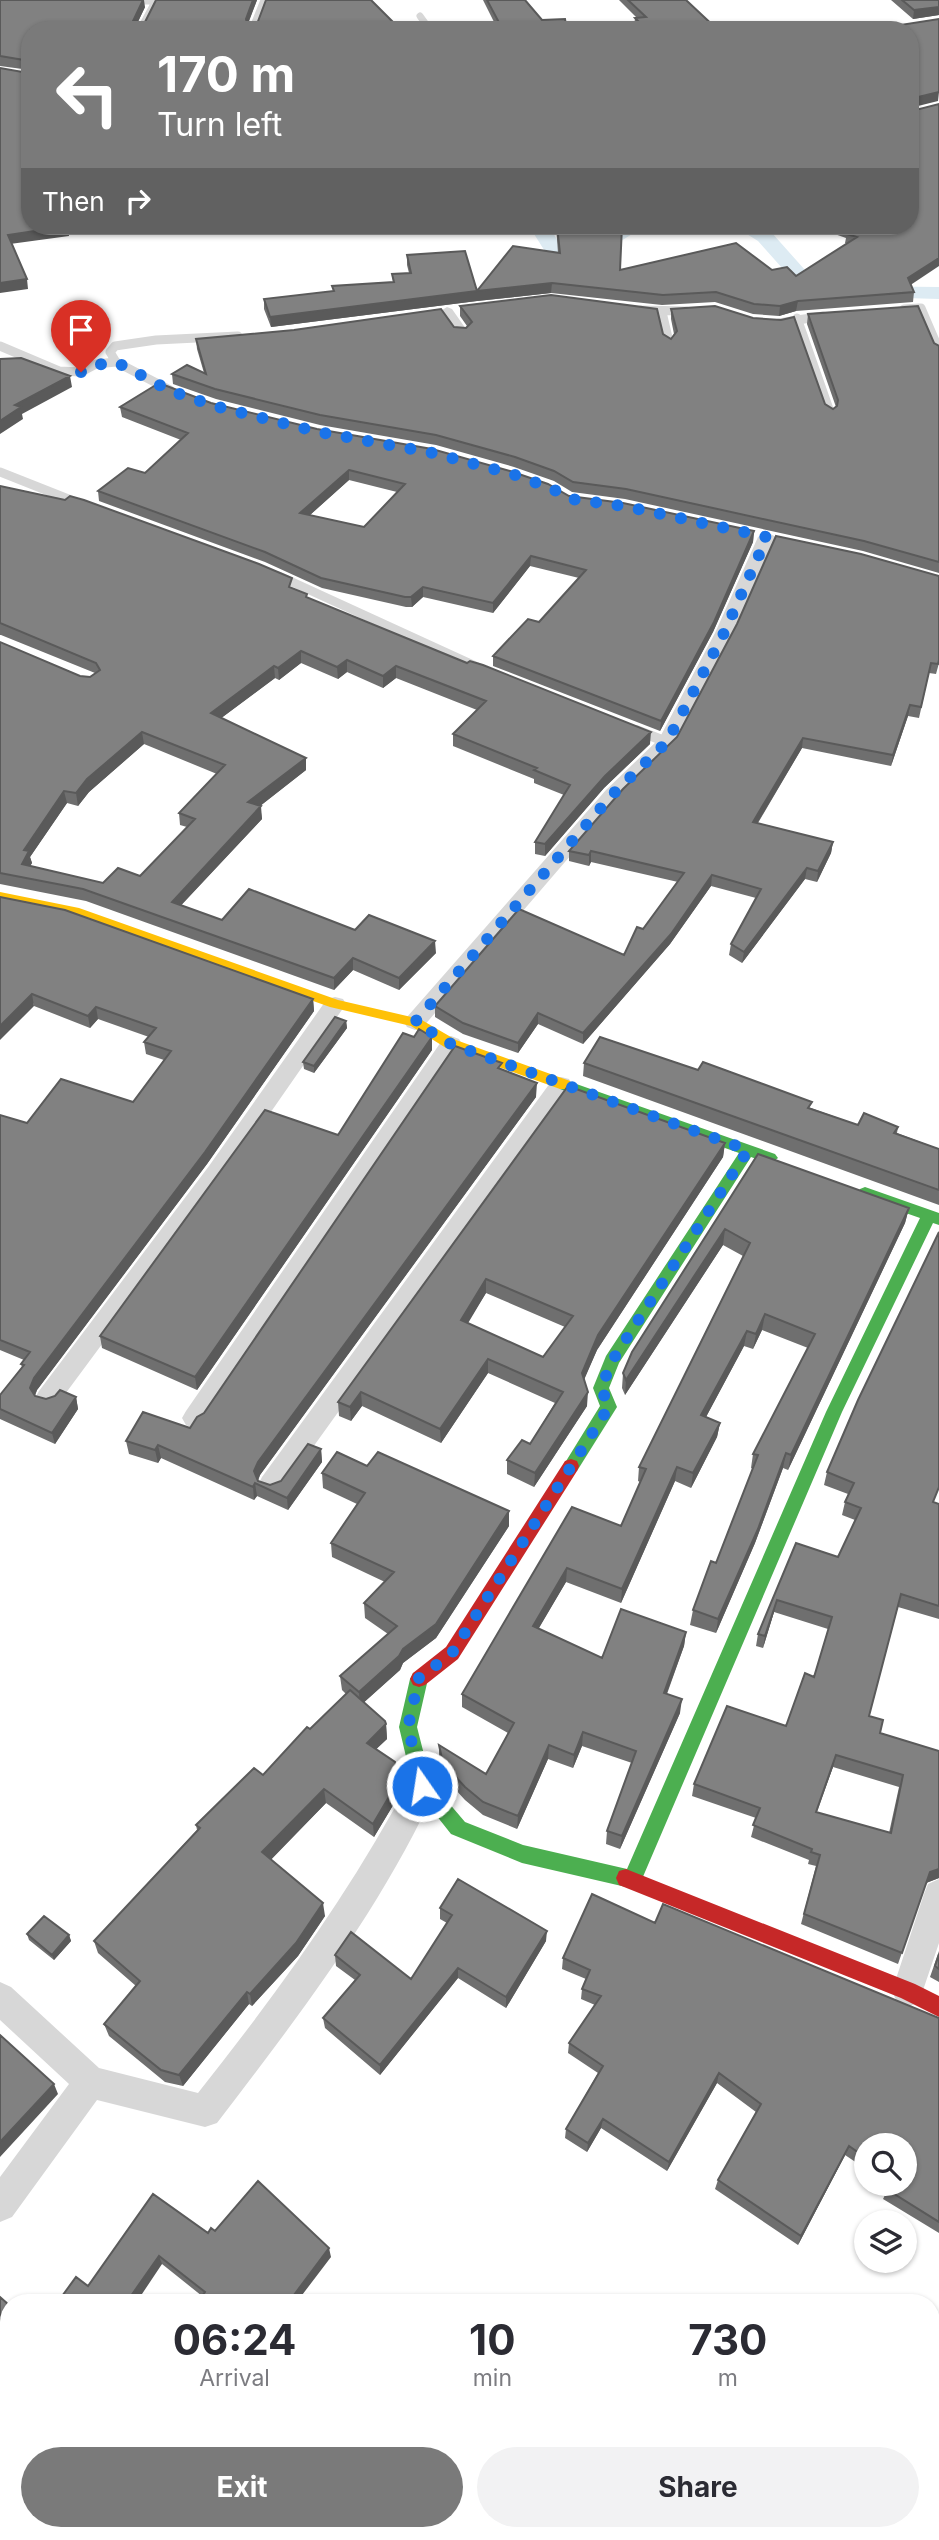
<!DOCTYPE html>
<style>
body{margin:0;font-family:Inter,sans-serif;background:#f2f2f3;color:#2b2b33;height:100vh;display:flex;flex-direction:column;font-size:26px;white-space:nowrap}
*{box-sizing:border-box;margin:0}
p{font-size:23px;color:#7c7c81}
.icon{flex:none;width:38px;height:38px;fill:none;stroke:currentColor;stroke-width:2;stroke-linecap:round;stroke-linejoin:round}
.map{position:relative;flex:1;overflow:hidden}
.panel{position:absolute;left:0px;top:2294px;width:940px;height:247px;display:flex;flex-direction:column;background:#fff;border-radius:28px 28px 0 0;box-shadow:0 2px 5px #0004}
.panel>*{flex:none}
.top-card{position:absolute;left:21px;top:21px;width:898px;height:214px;border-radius:28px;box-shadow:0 2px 5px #0004;background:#7a7a7a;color:#fff;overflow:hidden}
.controls{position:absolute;left:854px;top:2133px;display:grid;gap:14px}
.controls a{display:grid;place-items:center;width:63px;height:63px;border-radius:50%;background:#fff;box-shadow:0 2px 5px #0004;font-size:35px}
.pin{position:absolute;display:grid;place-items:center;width:60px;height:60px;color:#fff;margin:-72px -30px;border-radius:50% 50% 50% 0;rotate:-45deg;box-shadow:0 0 7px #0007}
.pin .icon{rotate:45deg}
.me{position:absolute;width:77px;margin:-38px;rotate:347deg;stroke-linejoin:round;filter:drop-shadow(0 0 5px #0008)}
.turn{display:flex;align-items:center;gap:24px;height:147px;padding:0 21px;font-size:32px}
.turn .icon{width:91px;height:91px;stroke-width:2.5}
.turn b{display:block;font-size:49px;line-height:60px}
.then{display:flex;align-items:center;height:66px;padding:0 21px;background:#0003;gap:14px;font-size:26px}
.eta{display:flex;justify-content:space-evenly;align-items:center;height:119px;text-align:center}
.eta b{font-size:42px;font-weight:700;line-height:49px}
.action{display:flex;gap:14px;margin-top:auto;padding:14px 21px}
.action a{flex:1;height:80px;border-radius:42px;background:#7a7a7a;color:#fff;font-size:28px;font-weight:700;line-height:80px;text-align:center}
.action a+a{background:#f2f2f3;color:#2b2b33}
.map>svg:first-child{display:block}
</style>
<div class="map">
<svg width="939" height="2540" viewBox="0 0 939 2540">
<rect width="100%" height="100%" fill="#fff"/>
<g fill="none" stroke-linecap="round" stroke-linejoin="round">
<!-- canal -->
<path fill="#ddebf3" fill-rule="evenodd" d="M529,226H549L559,243L594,241L621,226H645L605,251L553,255L546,253Z
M734,226H758L772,233L805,270L848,286L939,287V299L838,296L791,278L758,241Z"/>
<!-- lane-far2 -->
<path stroke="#d7d7d7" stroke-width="7" d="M128,1H155
M420,16L430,30
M140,30L156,0
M252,30L264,0
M904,309L922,310"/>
<!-- lane-far1 -->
<path stroke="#d7d7d7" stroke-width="9" d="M921,308L939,350
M904,309L919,308
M641,310L686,311
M662,312L669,342
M797,318L830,412
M779,323L823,316
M0,346L59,371L81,372L96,364L116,362L170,390
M116,362L110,352L115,346L156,340L238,336
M0,472L81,504
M279,576L482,669"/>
<!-- lane -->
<path stroke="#d7d7d7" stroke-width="10" d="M636,730L667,742"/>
<!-- street -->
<path fill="#d7d7d7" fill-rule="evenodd" d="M447,307L452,309L466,329L469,332L466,335H456L439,312Z
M767,532L776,537L733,633L674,746L620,798L423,1027L415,1030L407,1027L404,1022L407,1017L606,790L659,739L715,633L758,537Z
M335,997L343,999L346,1004L225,1178L57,1405L48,1408L39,1405L35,1398L39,1391L209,1166L327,999Z
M451,1036L459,1039L462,1044L459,1049L204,1425L195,1429L186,1425L182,1418L186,1411L443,1039Z
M561,1077L569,1079L572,1085L569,1091L280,1493L271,1496L262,1493L258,1485L262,1477L553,1079Z
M422,1772L432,1776L437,1786C382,1908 298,2017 217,2123L205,2127L97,2100L12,2217L0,2222V2177L69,2084L0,2020V1982L11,1987L99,2068L198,2093C278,1992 352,1890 412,1776Z
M939,1879V1943L919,2002L908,2007L897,2002L892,1991L924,1894L928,1884Z
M0,2431L9,2435V2475L0,2471Z
M76,2532H118L121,2540H79Z"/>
<!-- fast -->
<path fill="#4caf50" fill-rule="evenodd" d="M565,1080L775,1154L778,1158L770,1164L751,1157L619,1363L609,1388L617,1407L577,1471L571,1473L565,1471L563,1466L600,1406L593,1388L606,1356L739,1153L560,1089L558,1085L560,1081Z
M865,1187L939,1213V1225L933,1223L842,1412L639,1886L626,1887L522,1863L451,1834L413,1786L399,1727L410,1679L413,1673L419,1671L425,1673L428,1679L417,1727L431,1782L465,1822L523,1845L627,1869L826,1412L920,1218L860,1197L857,1193L860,1189Z"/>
<!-- slow -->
<path fill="#ffc107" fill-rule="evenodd" d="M0,892L79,908L338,1000L420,1019L456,1040L570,1081L572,1085L570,1089H560L446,1048L411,1026L330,1007L71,915L0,900Z"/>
<!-- jam -->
<path fill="#c62828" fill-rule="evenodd" d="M571,1459L577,1461L579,1466L577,1471L458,1659L425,1685L419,1687L413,1685L410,1679L413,1673L446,1647L565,1461Z
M626,1869L915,1984L939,1996V2017L901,1998L619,1885L616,1878L619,1871Z"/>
</g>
<!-- wall -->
<path fill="#6f6f6f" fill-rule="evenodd" d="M0,0L145,7L136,26L140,27L144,24L156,0H257L248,24V26L30,30V70L0,66Z
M483,0H525L542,20L567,30H498Z
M619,0H686L718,30H637L634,27L635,18H637Z
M891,0H939V15L913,19Z
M556,226H622L620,270H772L796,276L847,244L845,243L846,238L812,226H883L887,227L890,226H889H910L911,285L914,292L913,302L796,311L779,316L753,314L715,302L662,305L551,293L477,301V291L558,253Z
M407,255L477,291V301L271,327L264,309V299L333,291L332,286L393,282L392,274L409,273L407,265Z
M460,306L663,334L671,339L674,334L671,319V309L833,409L836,407L807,324L808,314L934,343L939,346V573L863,551L625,499L572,492L554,481L514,467L436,445L320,425L216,399L173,384L172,374L204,373L197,349L196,339L454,327L466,328L467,326L460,316Z
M211,403L569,496L754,531L753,542L713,632L660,731L493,666V656L539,622L579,578L530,566L493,613L423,597L412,607H406L322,588L265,562L99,501L98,491L145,473L181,440L122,417L120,407ZM349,480L397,492L364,527L310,515Z
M0,486L292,588L307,594V598L650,744L604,788L545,856L535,854V842L564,795L534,783V779L453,746V734L477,710L396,678L383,688L347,672L338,679L301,663L279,680L275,678L221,718L306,758V770L260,806L262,819L181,905L222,920L355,930L436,953L399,990L353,970L334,990L86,901L0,884V642L80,676L90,677L95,673L1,635H0ZM144,744L217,774L179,813L180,825L187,827L140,876L103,883L30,866L32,863L30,857L67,803L78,806L89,792Z
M939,576V663L936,674L929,673L919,718L908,716L891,766L802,748L758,823L833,842L831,853L817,882L805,879L742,963L729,955L731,944L756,898L711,886L670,944L583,1044L538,1024L518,1053L463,1034L435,1017V1006L624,955L678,882L591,862L589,866L569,861V851Z
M0,897L313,999L314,1011L207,1164L37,1390L35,1396L46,1399L76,1397L78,1409L55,1444L0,1419V1395L22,1367L21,1364L24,1360L0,1350V1115L27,1123L133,1102L164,1060L146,1054L144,1042L149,1037L98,1019L90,1028L34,1006Z
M346,1021L347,1028L314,1073L304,1069L303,1062Z
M414,1037H432V1050L197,1390L102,1348L100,1336L338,1135Z
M584,1063L811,1108L858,1125L898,1127L897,1133L939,1149V1205L583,1076Z
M502,1069L536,1097L260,1475L258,1481L270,1485L281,1481L321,1449L322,1462L288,1510L257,1496L254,1500L161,1458L158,1463L129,1454L126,1441L190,1428L204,1413Z
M568,1086L725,1143L723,1157L597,1350L584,1379L587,1406L534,1487L507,1474V1460L530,1444L555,1403L488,1373L441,1443L362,1406L351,1421L339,1416L338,1402ZM486,1293L565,1327L543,1357L467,1323Z
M758,1154L909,1208L905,1223L788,1470L783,1468L755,1543L716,1633L690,1625L693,1610L716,1563L753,1469L751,1468L753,1454L808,1348L762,1330L753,1349L744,1346L706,1417L720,1423L717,1437L691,1488L675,1481L621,1603L566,1582L538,1629L602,1658L686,1632L684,1646L667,1694L680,1713L620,1849L606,1844L607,1831L632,1763L582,1746L573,1768L548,1759L517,1829L483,1815L465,1800L443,1776L439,1758V1745L486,1774L508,1733L462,1707V1694L572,1507L621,1526L640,1482L638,1481L639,1467L743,1256L723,1245L625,1395L622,1388L623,1373Z
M367,1466L509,1526L436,1638L403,1663L400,1670L364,1702L386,1724L387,1739L376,1749L401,1792L374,1837L326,1803L271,1859L325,1916L298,1956L252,2006L249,2004L183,2086L165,2082L109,2036L104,2024L136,1986L98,1953L94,1941L197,1830L196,1825L263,1775L346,1694L342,1690L340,1676L388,1634L365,1618L364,1603L385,1582L332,1557L331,1543L357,1504L323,1488L322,1473Z
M827,1472L939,1504V1619L898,1607L869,1716L880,1733L939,1751V1878L926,1883L898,1964L801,1924L816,1866L808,1864L809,1860L751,1837L756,1818L692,1796L694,1784L786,1726L814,1677L828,1629L774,1612L763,1648L756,1646L758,1634L796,1543L838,1557L855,1520L842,1515L845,1502L848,1494L824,1485ZM833,1767L899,1787L889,1833L817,1812Z
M440,1908L546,1941L506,2008L458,1978L380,2075L325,2028L323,2018L355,1980L336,1966L335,1955L411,1979L447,1923L440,1919Z
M655,1923L939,2018V2233L883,2199L890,2185L888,2184H905L866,2146V2169L845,2155L798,2245L715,2189L718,2180L756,2112L717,2083L667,2171L601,2128L587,2152L565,2138L566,2129L598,2073L568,2053L569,2043L595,2005L581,1999L582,1989L586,1979L562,1969L563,1958Z
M27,1934L69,1935L71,1941L54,1960L29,1940Z
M939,1951V1982L930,1977Z
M215,2231L331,2257L202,2296L162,2264L88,2286Z
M122,2532H151L146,2540H132Z
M410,2532H470L466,2540H420Z"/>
<!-- shaded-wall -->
<path fill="#5a5a5a" d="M143,0H144L145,7L134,30L133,21Z
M253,0H257L246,28V19Z
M939,7V15L913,19L914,10Z
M939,92L938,101L910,108V99Z
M68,226L69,236L10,244L8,235Z
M939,258V266L906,288L908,278Z
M27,279L28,289L0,293V283Z
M552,283L551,293L477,301V291Z
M477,291V301L271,327L270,317Z
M798,301L796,311L779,316L780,306Z
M70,376L72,387L22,414L23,419L0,434V421L15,405Z
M349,470V480L301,523L300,513Z
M754,531L753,542L713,632L660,731L661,721Z
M531,556L530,566L493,613V603Z
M423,587V597L412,607L411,597Z
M301,651V663L279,680L278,668Z
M347,660V672L338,679L337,667Z
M274,666L275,678L212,725L211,713Z
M396,666V678L383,688V676Z
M910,705L908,716L891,766L893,755Z
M142,732L144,744L89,792L78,806L76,793L87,779Z
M651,732L650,744L604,788L545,856V844L605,776Z
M803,738L802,748L752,832L753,822Z
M306,758V770L250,814L248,802Z
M64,791L67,803L30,857L32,863L24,876L22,864L24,850Z
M261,806L262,819L173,914L172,902Z
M833,842L831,853L817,882L818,871Z
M591,851V862L589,866V855Z
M807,868L805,879L742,963L744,952Z
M712,875L711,886L670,944L583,1044V1033Z
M435,941L436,953L399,990V978Z
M353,958V970L334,990V978Z
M32,994L34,1006L0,1040V1026Z
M313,999L314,1011L207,1164L37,1390L33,1399L30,1388L34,1378Z
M96,1007L98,1019L90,1028L88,1016Z
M538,1013V1024L518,1053V1043Z
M346,1021L347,1028L314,1073V1066Z
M432,1037V1050L197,1390L195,1377Z
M537,1083L536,1097L260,1475L256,1484L254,1471L258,1462Z
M725,1143L723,1157L597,1350L581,1387L582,1373L598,1335Z
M909,1208L905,1223L788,1470L791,1455Z
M725,1229L723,1245L625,1395L626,1380Z
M486,1279V1293L461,1335V1320Z
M765,1314L762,1330L753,1349L756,1334Z
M747,1331L744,1346L699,1430L701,1415Z
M488,1359V1373L441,1443L440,1429Z
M361,1392L362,1406L351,1421L350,1407Z
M588,1392L587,1406L534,1487L535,1473Z
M76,1397L78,1409L55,1444L52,1433Z
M720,1423L717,1437L691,1488L693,1473Z
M158,1445L161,1458L158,1463L155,1450Z
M321,1449L322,1462L288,1510L287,1498Z
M786,1453L783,1468L755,1543L716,1633L718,1619Z
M677,1467L675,1481L621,1603L622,1589Z
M255,1483L257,1496L254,1500L253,1487Z
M509,1511V1526L436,1638L403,1663L400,1670L360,1706L359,1692L403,1649Z
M567,1568L566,1582L532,1640L533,1626Z
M777,1600L774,1612L763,1648L765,1636Z
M686,1632L684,1646L662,1706L664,1693Z
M682,1699L680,1713L620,1849L622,1836Z
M386,1724L387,1739L368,1757L367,1743Z
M583,1732L582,1746L573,1768L574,1755Z
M549,1745L548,1759L517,1829L518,1816Z
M836,1755L833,1767L812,1823L816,1812Z
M400,1778L401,1792L374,1837L373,1824Z
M324,1789L326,1803L265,1866L262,1852Z
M939,1869V1878L926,1883L930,1872Z
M323,1903L325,1916L298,1956L252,2006L250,1994Z
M547,1931L546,1941L506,2008V1997Z
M69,1935L71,1941L54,1960L52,1955Z
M458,1968V1978L380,2075V2065Z
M247,1992L249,2004L183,2086L179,2075Z
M719,2073L717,2083L667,2171L669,2162Z
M54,2084L58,2094L0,2157V2142Z
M603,2119L601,2128L587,2152L588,2143Z
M849,2146L845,2155L798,2245L801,2236Z
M329,2248L331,2257L296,2303H288Z
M159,2256L162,2264L136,2303H126Z
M9,2412V2426L5,2430L0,2424Z
M143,2532H151L146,2540H138Z
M467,2532H470L466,2540H463Z"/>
<!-- building -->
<path fill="#818181" stroke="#5a5a5a" stroke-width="2" fill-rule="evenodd" d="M0,0H143L133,21L134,25L140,27L144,24L156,0H253L246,19L248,26L257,24L266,0H371L401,30H30V61L0,56Z
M487,0H525L542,20L565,19L567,30H503Z
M628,0H686L718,30H647L635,18L646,17Z
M902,0H939V7L914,10Z
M939,19V92L910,99V30H855L873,27L870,25L882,23L888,27Z
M0,68L28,73L30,72V226H68L8,235L27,279L0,283Z
M939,104V258L908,278L914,292L798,301L780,306L754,304L716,292L663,295L552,283L477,291L513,246L560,253L557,226H622L620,270L736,243L772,270L787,267L796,276L857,237L847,234L852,230L840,226H883L887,227L892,226H910V109L912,111Z
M465,251L477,291L270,317L264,299L334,291L332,286L394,282L392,274L411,273L407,255Z
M551,295L657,309L663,334L671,339L677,331L671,309L715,306L753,318L781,320L794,317L825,404L833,409L837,406L838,400L808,314L918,306L934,343L939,346V562L864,541L626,489L573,482L554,471L515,457L436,435L320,415L215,389L172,374L187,365L206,374L196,339L294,330L441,309L454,327L466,328L472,322L460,306Z
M21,358L70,376L15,405L21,407L0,421V359Z
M159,383L211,403L317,429L432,449L510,471L548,484L569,496L623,503L754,531L714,622L661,721L493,656L528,619L539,622L586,570L531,556L493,603L423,587L411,597H405L321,578L265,552L98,491L128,468L145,473L188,433L120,407ZM349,470L405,484L364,527L300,513Z
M0,486L65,500L70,496L84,500L259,564L292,578L289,587L307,594L306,597L467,663L470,661L483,665L651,732L605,776L545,844L535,842L570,785L534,770L537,768L453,734L486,701L396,666L383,676L347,660L337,667L301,651L278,668L274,666L211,713L306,758L248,802L261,806L172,902L222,920L249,889L355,930L369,915L435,941L399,978L353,958L334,978L83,889L0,873V642L80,676L90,677L100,670L96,663L0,623ZM142,732L225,765L179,813L195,819L140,876L118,868L103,883L22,864L29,851L24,850L64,791L76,793L87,779Z
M776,536L861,554L939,576V660L938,664L931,663L921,707L910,705L893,755L803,738L753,822L833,842L818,871L807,868L744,952L731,944L761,889L712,875L671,934L583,1033L538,1013L518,1043L463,1023L435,1006L519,909L624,955L637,927L643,929L684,873L591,851L589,855L569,851L623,789L677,737L737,624Z
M0,897L65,910L313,999L205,1152L34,1378L30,1388L35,1396L46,1399L55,1396L60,1390L76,1397L52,1433L0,1409V1395L24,1365L21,1364L30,1352L0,1340V1115L27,1123L61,1079L133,1102L171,1051L144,1042L156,1028L96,1007L88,1016L32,994L0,1026Z
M335,1017L346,1021L314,1066L303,1062Z
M419,1029L432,1037L195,1377L100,1336L265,1110L338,1135L403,1033L414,1037Z
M600,1037L698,1070L703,1062L812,1102L808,1108L858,1125L864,1113L898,1127L894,1133L939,1149V1190L584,1063Z
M455,1046L502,1063L498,1068L537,1083L258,1462L254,1471L258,1481L270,1485L281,1481L308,1444L321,1449L287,1498L255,1483L253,1487L158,1445L155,1450L126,1441L143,1412L190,1428L197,1417L204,1413Z
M568,1086L725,1143L598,1335L582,1373L588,1392L535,1473L507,1460L522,1440L530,1444L563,1392L488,1359L440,1429L361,1392L350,1407L338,1402ZM486,1279L573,1316L543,1357L461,1320Z
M758,1154L909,1208L791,1455L786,1453L758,1529L718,1619L693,1610L711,1561L716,1563L758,1455L753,1454L815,1334L765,1314L756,1334L747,1331L701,1415L720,1423L693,1473L677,1467L622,1589L567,1568L533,1626L602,1658L621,1609L686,1632L664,1693L682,1699L622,1836L607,1831L636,1751L583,1732L574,1755L549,1745L518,1816L483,1802L465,1787L443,1763L439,1745L486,1774L514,1723L462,1694L572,1507L621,1526L646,1469L639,1467L750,1243L725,1229L626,1380L623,1373L632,1352Z
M939,1232V1487L933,1502L939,1504V1606L901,1594L869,1716L883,1720L880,1733L939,1751V1869L930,1872L902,1953L804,1914L820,1855L811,1852L812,1849L753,1825L760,1808L694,1784L727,1706L786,1726L805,1673L814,1677L832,1617L777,1600L765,1636L758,1634L796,1543L838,1557L861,1508L845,1502L854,1483L827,1472L858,1400ZM836,1755L903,1775L891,1833L816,1812Z
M337,1452L367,1466L378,1452L509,1511L436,1624L403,1649L399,1656L359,1692L340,1676L397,1626L364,1603L394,1572L331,1543L365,1493L322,1473Z
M350,1690L385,1721L386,1724L367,1743L395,1762L400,1778L373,1824L324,1789L262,1852L323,1903L296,1943L250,1994L247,1992L179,2075L161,2070L104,2024L140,1981L94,1941L200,1828L196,1825L254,1768L263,1775L307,1727L310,1729Z
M458,1879L547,1931L506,1997L458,1968L380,2065L323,2018L360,1975L335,1955L351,1932L411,1979L452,1915L440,1908Z
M592,1894L655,1923L663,1904L939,2018V2222L888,2190L890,2184H905V2146H866V2158L849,2146L801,2236L718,2180L761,2104L719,2073L669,2162L603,2119L588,2143L566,2129L603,2066L569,2043L601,1996L582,1989L590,1970L563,1958Z
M44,1916L69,1935L52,1955L27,1934Z
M939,1954V1969L935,1966Z
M0,2035L54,2084L0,2142Z
M258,2181L329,2248L288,2303H197L205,2292L159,2256L126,2303H57L76,2277L88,2286L153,2194L208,2233L211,2228L215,2231Z
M0,2297L9,2305V2412L0,2423Z
M125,2532H143L138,2540H135Z
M417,2532H467L463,2540H427Z
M0,2533L7,2540H0Z"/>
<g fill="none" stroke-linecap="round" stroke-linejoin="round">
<!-- route -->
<path stroke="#1a73e8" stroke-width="12" stroke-dasharray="0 21.6" d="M81,372L96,365L116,362L171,391L214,406L319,432L433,453L512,474L551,488L570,499L624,506L767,537L724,633L667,742L613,794L415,1022L451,1044L748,1150L612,1361L601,1388L609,1407L452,1653L419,1678L408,1727L422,1786"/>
</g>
</svg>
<div class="controls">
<a><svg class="icon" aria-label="search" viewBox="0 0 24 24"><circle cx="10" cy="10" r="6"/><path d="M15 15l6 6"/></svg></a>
<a><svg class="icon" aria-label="layers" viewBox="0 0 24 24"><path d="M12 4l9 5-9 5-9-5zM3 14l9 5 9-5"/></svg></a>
</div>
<div class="pin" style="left:81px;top:372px;background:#d93025"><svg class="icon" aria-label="arrive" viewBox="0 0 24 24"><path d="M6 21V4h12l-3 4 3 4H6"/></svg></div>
<svg class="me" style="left:422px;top:1786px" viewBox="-20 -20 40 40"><circle r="17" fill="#1a73e8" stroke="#fff" stroke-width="3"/><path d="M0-11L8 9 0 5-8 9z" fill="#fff"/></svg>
<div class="top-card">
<div class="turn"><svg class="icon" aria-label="left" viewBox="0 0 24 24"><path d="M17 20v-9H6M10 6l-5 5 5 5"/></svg><div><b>170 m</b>Turn left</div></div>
<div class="then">Then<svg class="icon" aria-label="right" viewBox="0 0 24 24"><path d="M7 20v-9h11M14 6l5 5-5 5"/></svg></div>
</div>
<section class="panel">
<div class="eta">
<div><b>06:24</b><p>Arrival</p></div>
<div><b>10</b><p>min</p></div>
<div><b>730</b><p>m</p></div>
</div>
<div class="action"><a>Exit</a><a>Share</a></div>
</section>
</div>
